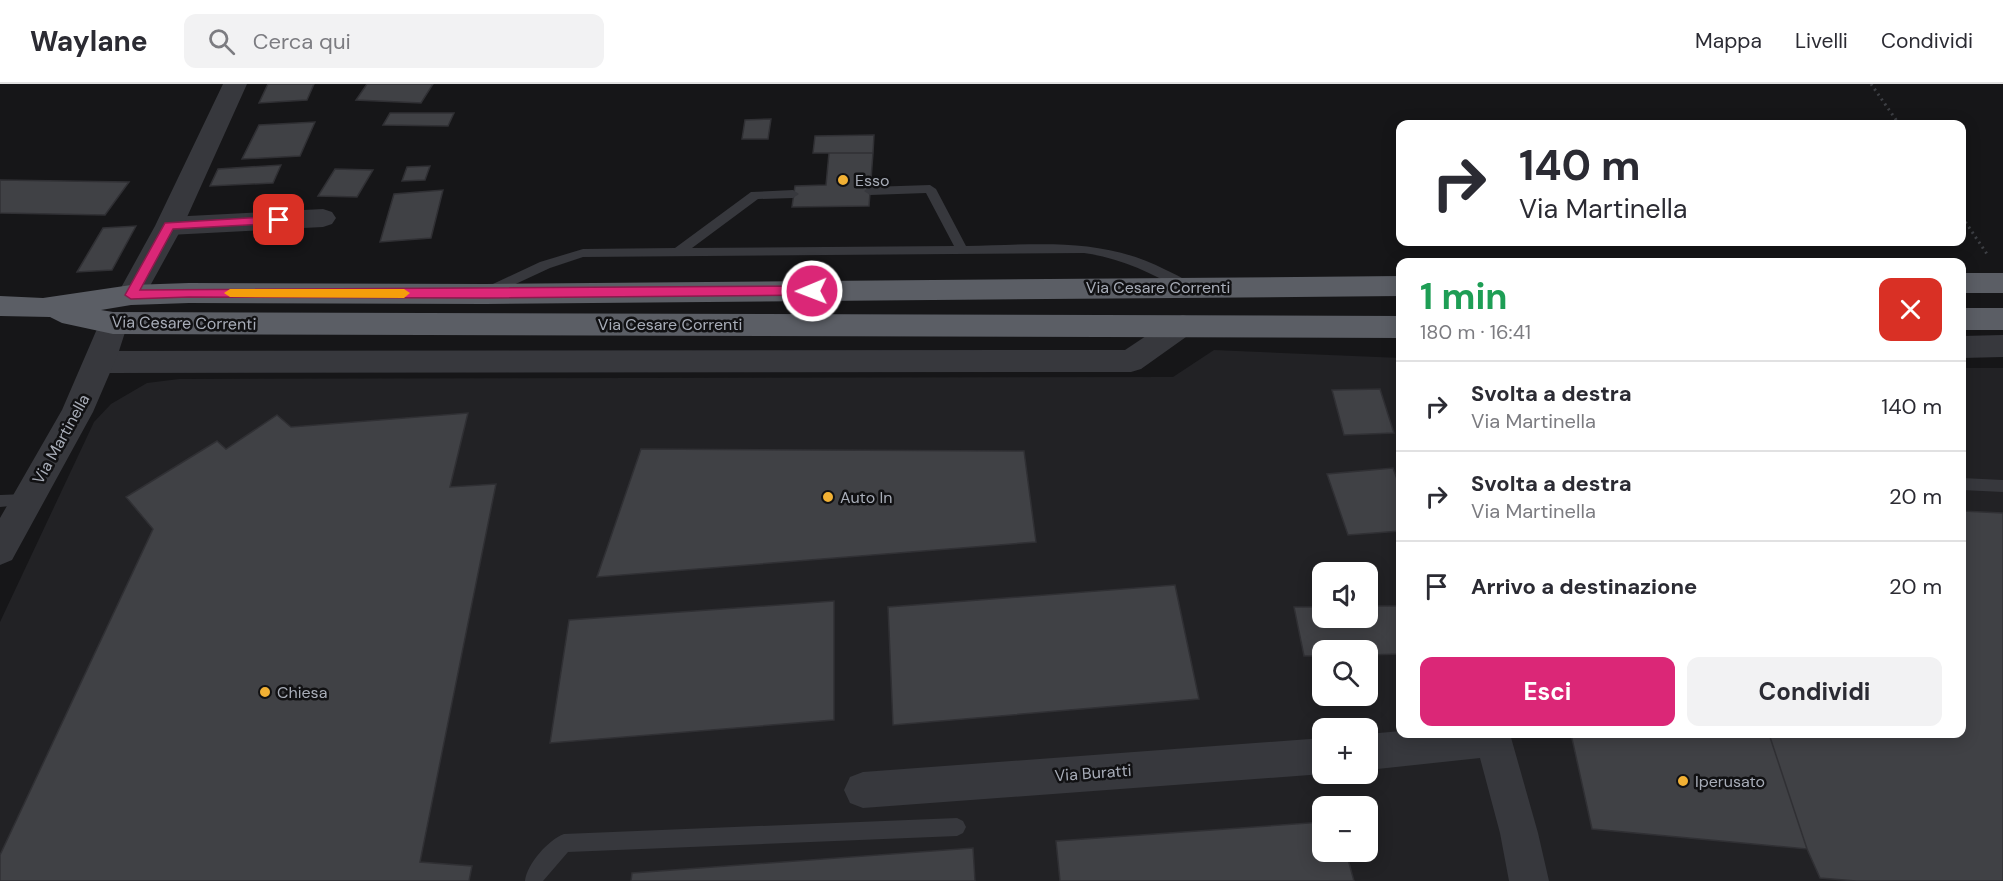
<!DOCTYPE html>
<html lang="it">
<meta charset="utf-8">
<style>
body{margin:0;font-family:"DM Sans",sans-serif;background:#f2f2f3;color:#2b2b33;height:100vh;display:flex;flex-direction:column;font-size:22px;white-space:nowrap}
*{box-sizing:border-box;margin:0}
p{font-size:20px;color:#7c7c81}
.icon{flex:none;width:33px;height:33px;fill:none;stroke:currentColor;stroke-width:2;stroke-linecap:round;stroke-linejoin:round}
.map{position:relative;flex:1;overflow:hidden}
.drawer{position:absolute;left:1396px;top:174px;width:570px;height:480px;display:flex;flex-direction:column;background:#fff;border-radius:12px;box-shadow:0 3px 15px #0003}
.drawer>*{flex:none}
.banner{position:absolute;left:1396px;top:36px;width:570px;height:126px;border-radius:12px;box-shadow:0 3px 15px #0003;background:#fff;color:#2b2b33;overflow:hidden}
.controls{position:absolute;left:1312px;top:478px;display:grid;gap:12px}
.controls a{display:grid;place-items:center;width:66px;height:66px;border-radius:12px;background:#fff;box-shadow:0 3px 15px #0003;font-size:30px}
.pin{position:absolute;display:grid;place-items:center;width:51px;height:51px;color:#fff;margin:-26px;border-radius:12px;box-shadow:0 3px 9px #0006}
.me{position:absolute;width:66px;margin:-33px;rotate:269deg;stroke-linejoin:round;filter:drop-shadow(0 0 4px #0008)}
.turn{display:flex;align-items:center;gap:21px;height:126px;padding:0 24px;font-size:27px}
.turn .icon{width:78px;height:78px;stroke-width:2.5}
.turn b{display:block;font-size:42px;line-height:51px}
.round{display:grid;place-items:center;flex:none;width:63px;height:63px;border-radius:12px;background:#f2f2f3}
.head{display:flex;align-items:center;justify-content:space-between;height:102px;padding:0 24px}
h1{font-size:36px;font-weight:700;line-height:45px;color:#1e9e55}
.primary-button{display:flex;gap:12px;margin-top:auto;padding:12px 24px}
.primary-button a{flex:1;height:69px;border-radius:12px;background:#db2777;color:#fff;font-size:24px;font-weight:700;line-height:69px;text-align:center}
.primary-button a+a{background:#f2f2f3;color:#2b2b33}
ul{padding:0;list-style:none}
li{display:flex;align-items:center;gap:18px;height:90px;padding:0 24px;border-top:2px solid #e1e1e2}
li div{flex:1}
li b{display:block;font-size:22px}
li em{font-style:normal}
header{display:flex;align-items:center;gap:36px;box-sizing:border-box;height:84px;padding:0 30px;background:#fff;border-bottom:2px solid #e1e1e2}
header strong{font-size:28px}
nav{display:flex;gap:33px;margin-inline-start:auto;font-size:21px}
.search{width:420px;height:54px;background:#f2f2f3;display:flex;align-items:center;gap:15px;box-sizing:border-box;padding:0 21px;border-radius:12px;color:#7c7c81;font-size:22px}
.map>svg:first-child{display:block}
</style>
<header>
<strong>Waylane</strong>
<div class="search"><svg class="icon" aria-label="search" viewBox="0 0 24 24"><circle cx="10" cy="10" r="6"/><path d="M15 15l6 6"/></svg>Cerca qui</div>
<nav><a>Mappa</a><a>Livelli</a><a>Condividi</a></nav>
</header>
<div class="map">
<svg width="2003" height="797" viewBox="0 0 2003 797">
<rect width="100%" height="100%" fill="#161618"/>
<!-- built -->
<path fill="#222225" fill-rule="evenodd" d="M1214,266L1401,274V650H1962V284H2003V797H0V538L94,338L111,320L147,299L179,295L1173,293ZM1323,489H1368V534H1323ZM1323,567H1368V612H1323ZM1323,645H1368V690H1323ZM1323,723H1368V768H1323Z"/>
<!-- building -->
<path fill="#404145" stroke="#303034" stroke-width="1.5" d="M268,0H314L307,16L259,19Z
M367,0H433L421,19L356,16Z
M390,29H454L448,42L383,41Z
M771,35L768,55H742L745,36Z
M315,38L300,72L242,75L259,41Z
M874,51L873,69H813L815,52Z
M829,69H873L869,122L792,123L795,102L826,101Z
M281,81L273,99L210,102L218,85Z
M430,82L425,96L402,97L407,83Z
M335,85L373,86L357,113L318,112Z
M0,96L129,98L105,131L0,129Z
M443,106L431,154L380,158L394,110Z
M136,142L112,186L77,188L103,144Z
M1380,305L1394,349L1344,351L1332,306Z
M468,329L450,403L496,400L420,778L472,782L469,797H0V771L153,445L126,413L217,357L226,365L277,331L291,343Z
M641,365L1024,367L1036,458L597,493Z
M1393,384L1401,406V447L1348,451L1327,390Z
M1962,427L2003,429V797H1856L1820,794L1807,765L1769,650H1962Z
M1175,501L1199,615L893,641L888,523Z
M834,517V636L550,659L569,536Z
M1368,522H1401V570L1368,571V567H1323V572H1304L1294,523H1323V534H1368Z
M1571,650H1769L1807,765L1592,745Z
M1323,738V768H1346L1354,797H1060L1056,757Z
M973,764L975,797H631L632,789Z"/>
<g fill="none" stroke-linecap="round" stroke-linejoin="round">
<!-- path -->
<path stroke="#3d3f44" stroke-width="3" stroke-dasharray="2 4" stroke-linecap="butt" d="M1871,0L1899,40
M1962,133L1987,170"/>
<!-- service -->
<path fill="#37383d" fill-rule="evenodd" d="M930,101L936,105L966,162C1038,161 1100,152 1166,186C1174,190 1187,195 1193,203L1186,208L1181,206C1150,188 1120,174 1084,169L583,173L550,184L490,212H480L478,209L480,206L540,178L583,165L675,164L751,108L793,106L799,110L793,114L758,115L692,164L954,162L926,109L870,111L864,107L870,103Z
M1962,394L2003,396V408L1962,406Z
M26,410L31,412L34,416L31,420L0,423V411Z
M957,734L963,737L966,743L963,749L957,752L568,768L543,797H525C527,780 548,756 564,750Z"/>
<!-- minor -->
<path fill="#37383d" fill-rule="evenodd" d="M323,125L332,128L336,134L332,140L323,143L169,151L160,148L156,142L160,136L169,133Z
M1183,231L1193,234L1197,241L1193,248L1141,285L1131,288L102,289L92,286L87,278L92,270L102,267L1125,266L1173,234Z
M2003,251V273L1962,274V252Z
M1401,647V650H1510L1538,749L1549,797H1509L1500,749L1480,674L1368,686V650Z
M1323,654V690L863,724L850,719L844,706L850,693L863,688Z"/>
<!-- tertiary -->
<path fill="#37383d" fill-rule="evenodd" d="M223,0H247L183,142L145,211L141,218L131,221L121,218L117,211L155,142Z
M113,228L123,231L128,239L118,270L93,328L12,476L0,481V434L62,326L103,231Z"/>
<!-- trunk -->
<path fill="#5b5e65" fill-rule="evenodd" d="M1962,189H2003V209H1962Z
M1401,192V212L485,220L189,219L131,221L101,226L113,228L1401,232V254L113,250L62,239L50,233L0,232V212L43,214L131,201L189,199L485,200Z
M1962,224H2003V246H1962Z"/>
</g>
<!-- route -->
<path fill="#db2777" stroke="#8e194d" stroke-width="1.5" d="M279,132L283,133V139L173,145L140,206L812,202L818,207L812,211L485,214L189,213L131,215L125,211L165,139Z"/>
<!-- slow -->
<path fill="#f59e0b" d="M230,205H404L410,209L404,214L230,213L224,209Z"/>
<!-- markers -->
<g fill="#f2b134" stroke="#111113" stroke-width="2">
<circle cx="843" cy="96" r="6"/>
<circle cx="828" cy="413" r="6"/>
<circle cx="265" cy="608" r="6"/>
<circle cx="1683" cy="697" r="6"/>
</g>
<g text-anchor="middle" dominant-baseline="central" stroke-width="5" stroke-linejoin="round" paint-order="stroke">
<!-- poi labels -->
<g font-size="16" fill="#a8adb8" stroke="#111113" text-anchor="start">
<text x="855" y="96">Esso</text>
<text x="840" y="413">Auto In</text>
<text x="277" y="608">Chiesa</text>
<text x="1695" y="697">Iperusato</text>
</g>
<!-- street labels -->
<g font-size="16" fill="#a8adb8" stroke="#111113">
<text x="1158" y="203">Via Cesare Correnti</text>
<text transform="translate(184 239) rotate(1)">Via Cesare Correnti</text>
<text x="670" y="240">Via Cesare Correnti</text>
<text transform="translate(61 355) rotate(-61)">Via Martinella</text>
<text transform="translate(1093 689) rotate(-4)">Via Buratti</text>
</g>
</g>
</svg>
<div class="controls">
<a><svg class="icon" aria-label="sound" viewBox="0 0 24 24"><path d="M4 9h4l5-4v14l-5-4H4zM17 9q2 3 0 6"/></svg></a>
<a><svg class="icon" aria-label="search" viewBox="0 0 24 24"><circle cx="10" cy="10" r="6"/><path d="M15 15l6 6"/></svg></a>
<a>+</a>
<a>−</a>
</div>
<div class="pin" style="left:279px;top:136px;background:#d93025"><svg class="icon" aria-label="arrive" viewBox="0 0 24 24"><path d="M6 21V4h12l-3 4 3 4H6"/></svg></div>
<svg class="me" style="left:812px;top:207px" viewBox="-20 -20 40 40"><circle r="17" fill="#db2777" stroke="#fff" stroke-width="3"/><path d="M0-11L8 9 0 5-8 9z" fill="#fff"/></svg>
<div class="banner">
<div class="turn"><svg class="icon" aria-label="right" viewBox="0 0 24 24"><path d="M7 20v-9h11M14 6l5 5-5 5"/></svg><div><b>140 m</b>Via Martinella</div></div>
</div>
<section class="drawer">
<div class="head"><div><h1>1 min</h1><p>180 m · 16:41</p></div><a class="round" style="background:#d93025;color:#fff"><svg class="icon" aria-label="close" viewBox="0 0 24 24"><path d="M6 6l12 12M18 6L6 18"/></svg></a></div>
<ul>
<li><svg class="icon" aria-label="right" viewBox="0 0 24 24"><path d="M7 20v-9h11M14 6l5 5-5 5"/></svg><div><b>Svolta a destra</b><p>Via Martinella</p></div><em>140 m</em></li>
<li><svg class="icon" aria-label="right" viewBox="0 0 24 24"><path d="M7 20v-9h11M14 6l5 5-5 5"/></svg><div><b>Svolta a destra</b><p>Via Martinella</p></div><em>20 m</em></li>
<li><svg class="icon" aria-label="arrive" viewBox="0 0 24 24"><path d="M6 21V4h12l-3 4 3 4H6"/></svg><div><b>Arrivo a destinazione</b></div><em>20 m</em></li>
</ul>
<div class="primary-button"><a>Esci</a><a>Condividi</a></div>
</section>
</div>
